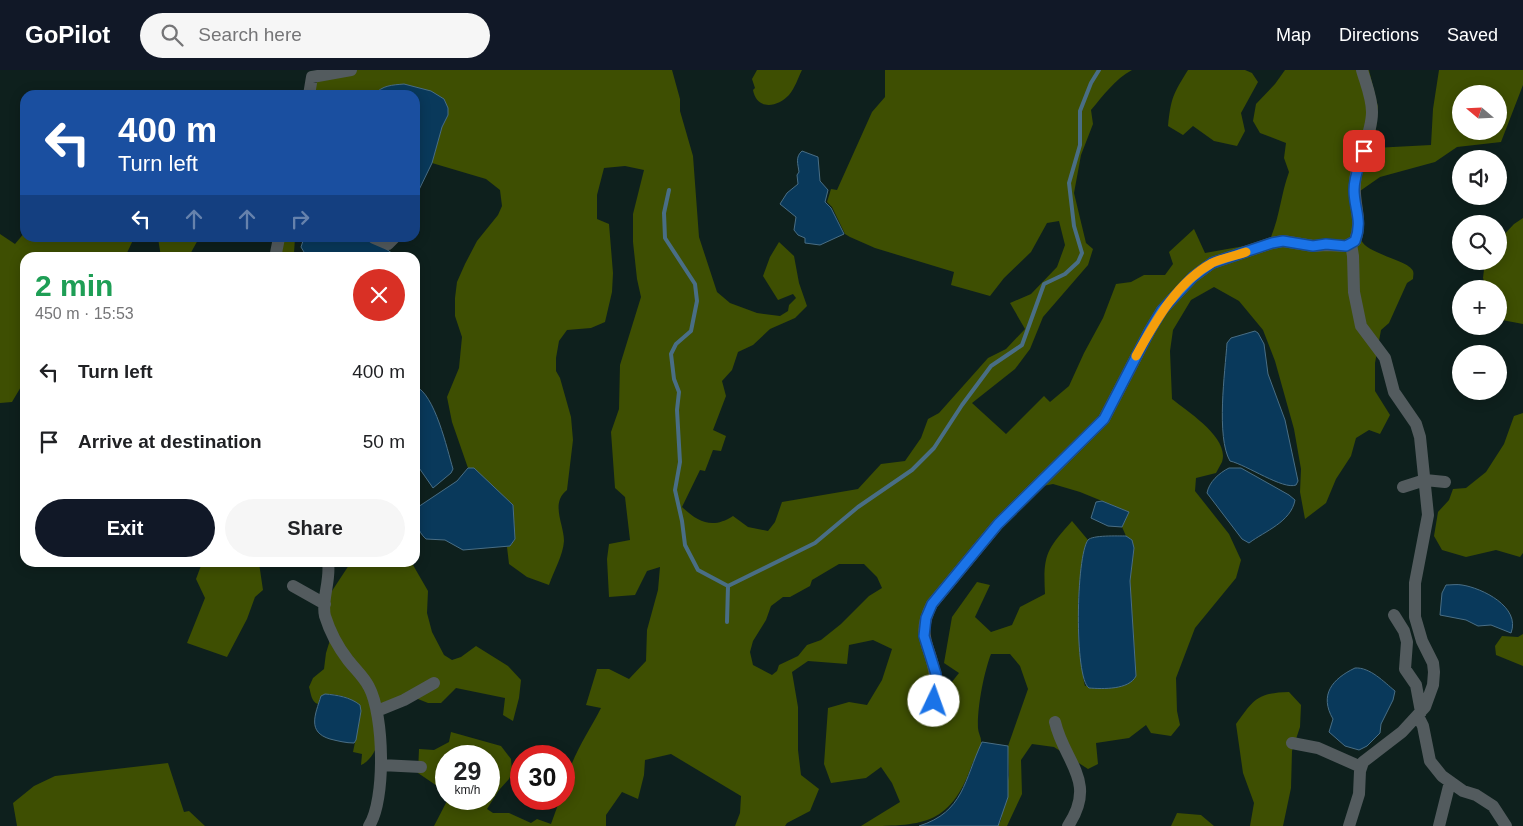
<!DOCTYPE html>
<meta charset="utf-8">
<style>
body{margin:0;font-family:Helvetica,sans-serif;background:#f6f6f6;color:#202124;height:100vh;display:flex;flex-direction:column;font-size:19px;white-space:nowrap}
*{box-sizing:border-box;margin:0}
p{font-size:16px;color:#757577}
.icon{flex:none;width:28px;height:28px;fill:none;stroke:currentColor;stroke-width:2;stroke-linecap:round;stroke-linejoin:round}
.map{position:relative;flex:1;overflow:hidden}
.sheet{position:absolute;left:20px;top:182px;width:400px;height:315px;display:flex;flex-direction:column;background:#fff;border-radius:15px;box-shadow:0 2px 12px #0003}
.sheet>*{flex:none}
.hud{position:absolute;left:20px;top:20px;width:400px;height:152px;border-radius:15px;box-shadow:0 2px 12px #0003;background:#1a4fa0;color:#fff;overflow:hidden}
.needle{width:32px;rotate:289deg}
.controls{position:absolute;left:1452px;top:15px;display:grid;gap:10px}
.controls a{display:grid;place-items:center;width:55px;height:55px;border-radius:50%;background:#fff;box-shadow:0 2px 12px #0003;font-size:25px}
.speed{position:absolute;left:435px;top:675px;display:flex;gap:10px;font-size:25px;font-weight:700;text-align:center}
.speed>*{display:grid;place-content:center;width:65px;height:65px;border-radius:50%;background:#fff;box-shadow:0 2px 12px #0003;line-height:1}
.speed small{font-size:12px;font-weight:400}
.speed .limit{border:8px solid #d22;background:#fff;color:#111}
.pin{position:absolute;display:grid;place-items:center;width:42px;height:42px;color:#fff;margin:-21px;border-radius:10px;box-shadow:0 2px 8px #0006}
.me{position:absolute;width:55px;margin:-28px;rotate:3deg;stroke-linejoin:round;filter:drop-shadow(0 0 4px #0008)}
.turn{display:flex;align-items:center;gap:18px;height:105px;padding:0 15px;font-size:22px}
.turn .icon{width:65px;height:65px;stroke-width:2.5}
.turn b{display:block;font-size:35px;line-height:42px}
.lanes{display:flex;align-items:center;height:48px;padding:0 15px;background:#0003;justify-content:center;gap:25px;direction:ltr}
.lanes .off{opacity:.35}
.round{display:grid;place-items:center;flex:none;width:52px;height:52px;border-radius:26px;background:#f6f6f6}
.head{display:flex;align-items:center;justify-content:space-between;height:85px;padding:0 15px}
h1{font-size:30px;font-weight:700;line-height:38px;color:#1e9e55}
.button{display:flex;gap:10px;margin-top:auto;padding:10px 15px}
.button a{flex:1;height:58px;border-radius:30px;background:#111827;color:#fff;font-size:20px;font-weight:700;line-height:58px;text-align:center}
.button a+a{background:#f6f6f6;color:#202124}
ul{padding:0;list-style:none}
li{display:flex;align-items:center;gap:15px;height:70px;padding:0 15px}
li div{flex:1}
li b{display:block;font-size:19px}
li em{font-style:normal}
header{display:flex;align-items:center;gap:30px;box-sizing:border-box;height:70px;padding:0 25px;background:#111827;color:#fff}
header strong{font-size:24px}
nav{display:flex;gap:28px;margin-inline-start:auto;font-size:18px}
.search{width:350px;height:45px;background:#f6f6f6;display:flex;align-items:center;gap:12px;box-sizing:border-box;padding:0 18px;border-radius:28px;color:#757577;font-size:19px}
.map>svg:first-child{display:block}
</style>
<header>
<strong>GoPilot</strong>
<div class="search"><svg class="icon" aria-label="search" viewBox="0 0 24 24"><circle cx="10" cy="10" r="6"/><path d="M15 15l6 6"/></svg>Search here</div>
<nav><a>Map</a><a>Directions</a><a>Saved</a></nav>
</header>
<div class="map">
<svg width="1523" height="756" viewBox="0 0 1523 756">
<rect width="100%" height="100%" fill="#0e201d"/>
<!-- forest -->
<path fill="#3e4f02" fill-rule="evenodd" d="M320,0H672L680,29V41L693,86L699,167L717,222L730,233L757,243L780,246L788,241L789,235L796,228L793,224L778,230L763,206L770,187L779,172L794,186L799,213L807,236L795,248L770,259L753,275L738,282L732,300L722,311L726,326L713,360L726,366L721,381L713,380L705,401L700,400L682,437C699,453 713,459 733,446L748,457L768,461L775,452L782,432L858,419L881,394L905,391L921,368L928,349L939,343L988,288L1006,279L1025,259L1010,233L1031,224L1057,197L1065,175L1059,151L1047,153L1031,182L1004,208L990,226L951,215L954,202L875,178L850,167L845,164L832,137L827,132L831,119L837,120L872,42L885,27V0H1132C1115,9 1103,26 1091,40L1093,54L1081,85L1074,123L1086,173L1093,179L1088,195L1043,247L1030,279L1015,299L972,333L1006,364L1044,326L1050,332L1069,316L1084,283L1103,248L1116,214L1131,212L1144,205H1165L1173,194L1169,182L1194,159L1205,183L1250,175L1271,167C1280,145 1281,124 1289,102L1284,88L1286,73L1260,63L1253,51L1256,34L1275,14L1285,0H1369L1378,37L1374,78L1431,75L1433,39L1439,0H1523V15L1501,72L1457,77L1435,92L1380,107L1350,128C1353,143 1353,161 1363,173C1373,185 1409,191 1413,201C1414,204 1413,206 1413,209L1407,213L1389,253L1381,260L1375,293V321L1390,345L1380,364L1369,360L1356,368L1351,386L1336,409L1326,433L1305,449L1300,422L1301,399L1294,359L1275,291L1263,260L1239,231L1214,217L1191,230L1173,260L1170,281L1172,329C1188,342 1230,368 1222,392C1220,396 1218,399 1216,403L1196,408L1195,421L1229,464L1241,490L1236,508L1195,558L1176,608L1177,641L1180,655L1171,666L1151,663L1146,655L1129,668L1096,673L1098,694L1088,699L1054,677L1032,674L1021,690L1022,724L1007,756H998L1001,750L1009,705L1008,676L1028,619L1020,596L1010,584H991C984,602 977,638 978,658C978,663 982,668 981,673C981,681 973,690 971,697C950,756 921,756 861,756L900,732L892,713L881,697L866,708L831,713L824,694L828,638L849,632L867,635L882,610L892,579L873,570L849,575L847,594L808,591L792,602L798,637V680L801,705L819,719L810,741L787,753L785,756H735L740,743L741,726L671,684L645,690L644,705L638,729L622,722L606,745V756H434L448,729H489V686H446V722L418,703L419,679L434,680L449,672L451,662L501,676L511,689L512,702L509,709L499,720L487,739L493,743H509L531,753L537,749L551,754L560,729H564C564,696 587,666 601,638L586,635L597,599H609L629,609L646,591L647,560L658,520L660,497L647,501L635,525L609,527L607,489L609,474L630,470L625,427L615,418L611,362L619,339L620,295L641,227L637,209L633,172V144L644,100L625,96L604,98L597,125V149L609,154L613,203L612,222L605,252L591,258L567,260L559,271L556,288V301L560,308L571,347L573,370L567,420C550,433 564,454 564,471C563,486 554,500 549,515L527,507L509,494L507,477L510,476L515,469L513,435L471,398H468L452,352L447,327L459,298L462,267L455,246V228L457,212L465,194L477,171L498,145L502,136L500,120L486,109L432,93L442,57L448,45L431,21L376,23L374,25H313ZM1461,24H1499V61H1461ZM1053,414L1080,422L1129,442L1122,457L1126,466L1132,470L1134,478L1130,511L1136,606L1085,616L1084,612C1076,565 1075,517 1088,470L1072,451C1046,480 1043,485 1045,524L1020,537L1012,555L991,562L975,547L990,515L977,512L952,547L944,593L959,603L951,613L958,633L957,641L943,644L930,640L932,623L921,547L1038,417ZM839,494H864L877,507L882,518L869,526L841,554L821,570L807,575L798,586L779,595L777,601L772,605L753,595L750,582L753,571L766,550L771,536L783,527H790L810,516L812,510Z
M757,0H802C798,8 795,18 789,25C778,37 757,41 753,20L755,18L752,9Z
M1188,0H1245L1252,3L1258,12L1241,43L1245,61L1237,76L1214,71L1193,56L1183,65L1168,56C1171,28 1173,24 1188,0Z
M1523,148V254L1502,250L1499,244V219H1486L1483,208L1485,191H1499V170L1514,154Z
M25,162V168H134L125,187L25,188V310L12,332L0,333V164L15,174Z
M158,168H199L188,188L161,187Z
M283,168H295L294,183L298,187L277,188Z
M1523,343V483L1520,487L1496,480L1466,487L1442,480L1434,466L1438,442L1449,430L1453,419L1466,418L1486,402L1504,374L1514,346Z
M351,492L411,493L413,495L428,521L427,543L432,562L444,585L452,590L461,587L476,576L508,596L521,610L519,628L513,651L503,645L505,628L456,618L441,633H428L408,625L384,636C381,655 381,686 361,695L362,684L353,682L361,642L360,635C351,628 332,621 321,626L318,634C311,632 311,623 309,617L313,608L324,599L326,583L334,557L327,542L330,524Z
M202,493H259L263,520L255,527L247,549L227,587L187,573L205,528L196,509Z
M1523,564V596L1496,585L1495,576L1502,566L1518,567Z
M1289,622L1301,635L1300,657L1292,681L1291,718L1283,756H1250L1254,733L1243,703L1236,654C1254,629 1257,623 1289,622Z
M168,693L184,742L189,741L205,756H17L13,733L34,716L55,706Z
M1177,743L1201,745L1214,756H1171Z"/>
<!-- water -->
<path fill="#09395b" stroke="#496e85" d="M404,14L431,21L444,29L448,38V45L442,57L432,93L415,128V25H374C382,15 393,15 404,14Z
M802,81L818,87L820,111L828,120L825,132L831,138L844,164L820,175L805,173V168L798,165L794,160L796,147L780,134L787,123L798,114L797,105L799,102C798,94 795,87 802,81Z
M304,168C336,168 371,162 396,187H307L301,177Z
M1255,261L1258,263L1264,274L1268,304L1285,350L1298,411L1296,415C1283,420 1247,395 1230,391C1216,367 1225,302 1227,273L1231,268Z
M415,316C435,324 447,379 453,399L451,403L433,418L415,392Z
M468,398H474L513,435L515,469L510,476L463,480L445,470L426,469C417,461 415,450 415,439L457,411Z
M1229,398H1241L1289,425L1295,430C1291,452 1265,461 1249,473L1242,469L1207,423C1209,412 1219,403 1229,398Z
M1102,431L1129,442L1122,457L1108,456L1091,448L1096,432Z
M1126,466L1132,470L1134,478L1130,511L1136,606C1129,620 1103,619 1089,618C1074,608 1076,486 1088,470C1092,465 1118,466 1126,466Z
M1446,515C1451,515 1457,514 1462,515C1482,518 1521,537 1511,563L1491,555L1478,556L1466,550L1440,545L1442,523Z
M1355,598C1370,597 1384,612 1395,621L1393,630L1381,654L1380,663L1367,676L1359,680L1345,676L1329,662L1333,649C1319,625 1332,609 1355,598Z
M325,624C337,625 350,627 360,635L361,641L356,670L354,673C346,673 338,671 330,669C307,662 315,645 321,626Z
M982,672L1008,676V727L998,756H919C964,742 964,710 982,672Z"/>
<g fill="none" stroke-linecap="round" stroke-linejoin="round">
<!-- stream -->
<path stroke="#496e85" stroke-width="4" d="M669,120L664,143L665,168L695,214L697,231L691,261L676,274L671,284L674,309L679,322L677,340L680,392L675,420L682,451L685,475L698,500L728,516L727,552
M728,516L815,473L858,437L912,400L934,378L962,335L991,296L1022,275L1044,214L1065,204L1078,192L1082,183L1074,156L1069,113L1080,75V41L1091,13L1099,0"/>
<!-- minor -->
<path stroke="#535b5e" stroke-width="12" d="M309,25L312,7L351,0
M374,168L388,174L394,168
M275,188L279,168
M1403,417L1425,410L1445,412
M328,492C331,510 321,531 325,546C330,562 338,577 348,590C355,599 364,607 369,617C384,645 386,730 369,756
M293,516L325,534
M1394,545L1404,561L1407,572L1405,599L1416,615L1421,642
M377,641L404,630L434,613
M932,644C934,631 937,618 935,605C931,575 915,567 932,534L998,454L1104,349L1150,260L1162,240L1193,207L1212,193L1272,173L1283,171L1313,176L1326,175L1346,176L1355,171C1363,150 1353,134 1355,113C1356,89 1372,66 1372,42C1372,28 1366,14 1362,0
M1418,646L1423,656L1430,691L1442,706L1463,721L1476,725L1493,736L1506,756
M1055,652C1064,692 1098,711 1068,756
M1292,673L1318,678L1361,697
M381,695L421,697
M1349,756L1359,724L1360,701L1363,692L1402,662L1425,637L1433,615L1434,602L1433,593L1422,571L1415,547V513L1428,445L1420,367L1416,354L1394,322L1385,288L1361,256L1354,222L1353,186L1351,174
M1439,756L1450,712"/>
</g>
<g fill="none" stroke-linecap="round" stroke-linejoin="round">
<!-- route casing -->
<g stroke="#114b97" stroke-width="12">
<path id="route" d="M934,631L936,618V604L924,566L926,548L932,534L998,454L1104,349L1150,260L1162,240L1193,207L1212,193L1272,173L1283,171L1313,176L1326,174L1346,176L1355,171C1363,150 1354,139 1354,120C1354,106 1360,94 1364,81"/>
</g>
<!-- route -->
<use href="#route" stroke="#1a73e8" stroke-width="9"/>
<!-- slow -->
<path stroke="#f59e0b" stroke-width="9" d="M1136,286C1155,252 1176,213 1212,193C1223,188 1235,186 1246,182"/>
</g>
</svg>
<div class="controls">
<a><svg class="needle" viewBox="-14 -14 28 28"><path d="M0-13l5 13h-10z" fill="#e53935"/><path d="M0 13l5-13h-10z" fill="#757577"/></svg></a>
<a><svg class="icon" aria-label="sound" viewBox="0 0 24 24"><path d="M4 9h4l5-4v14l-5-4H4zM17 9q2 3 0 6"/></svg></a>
<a><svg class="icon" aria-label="search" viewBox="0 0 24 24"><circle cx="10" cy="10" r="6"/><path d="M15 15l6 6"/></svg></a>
<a>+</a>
<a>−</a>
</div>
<div class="speed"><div>29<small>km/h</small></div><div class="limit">30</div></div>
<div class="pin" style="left:1364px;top:81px;background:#d93025"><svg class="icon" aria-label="arrive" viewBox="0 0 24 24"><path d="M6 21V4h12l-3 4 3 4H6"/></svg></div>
<svg class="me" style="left:934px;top:631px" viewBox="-20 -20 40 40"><circle r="19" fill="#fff"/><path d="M0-13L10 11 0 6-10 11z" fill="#1a73e8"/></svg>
<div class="hud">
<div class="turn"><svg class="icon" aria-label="left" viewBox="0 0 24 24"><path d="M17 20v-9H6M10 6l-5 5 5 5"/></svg><div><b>400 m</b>Turn left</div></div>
<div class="lanes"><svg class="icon" aria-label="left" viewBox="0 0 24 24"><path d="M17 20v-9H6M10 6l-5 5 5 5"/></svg><svg class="icon off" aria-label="ahead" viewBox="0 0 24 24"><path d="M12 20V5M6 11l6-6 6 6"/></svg><svg class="icon off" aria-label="ahead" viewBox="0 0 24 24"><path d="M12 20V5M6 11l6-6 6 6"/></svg><svg class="icon off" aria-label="right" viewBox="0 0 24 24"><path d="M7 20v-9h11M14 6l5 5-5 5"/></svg></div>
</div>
<section class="sheet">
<div class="head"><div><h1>2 min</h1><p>450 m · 15:53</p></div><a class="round" style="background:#d93025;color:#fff"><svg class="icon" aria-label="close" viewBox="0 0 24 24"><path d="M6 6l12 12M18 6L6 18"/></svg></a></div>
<ul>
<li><svg class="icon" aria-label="left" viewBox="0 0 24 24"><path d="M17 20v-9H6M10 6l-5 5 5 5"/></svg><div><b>Turn left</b></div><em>400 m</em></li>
<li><svg class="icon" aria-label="arrive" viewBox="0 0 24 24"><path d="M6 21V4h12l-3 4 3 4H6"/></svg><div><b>Arrive at destination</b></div><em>50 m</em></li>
</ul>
<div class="button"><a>Exit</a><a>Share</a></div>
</section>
</div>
